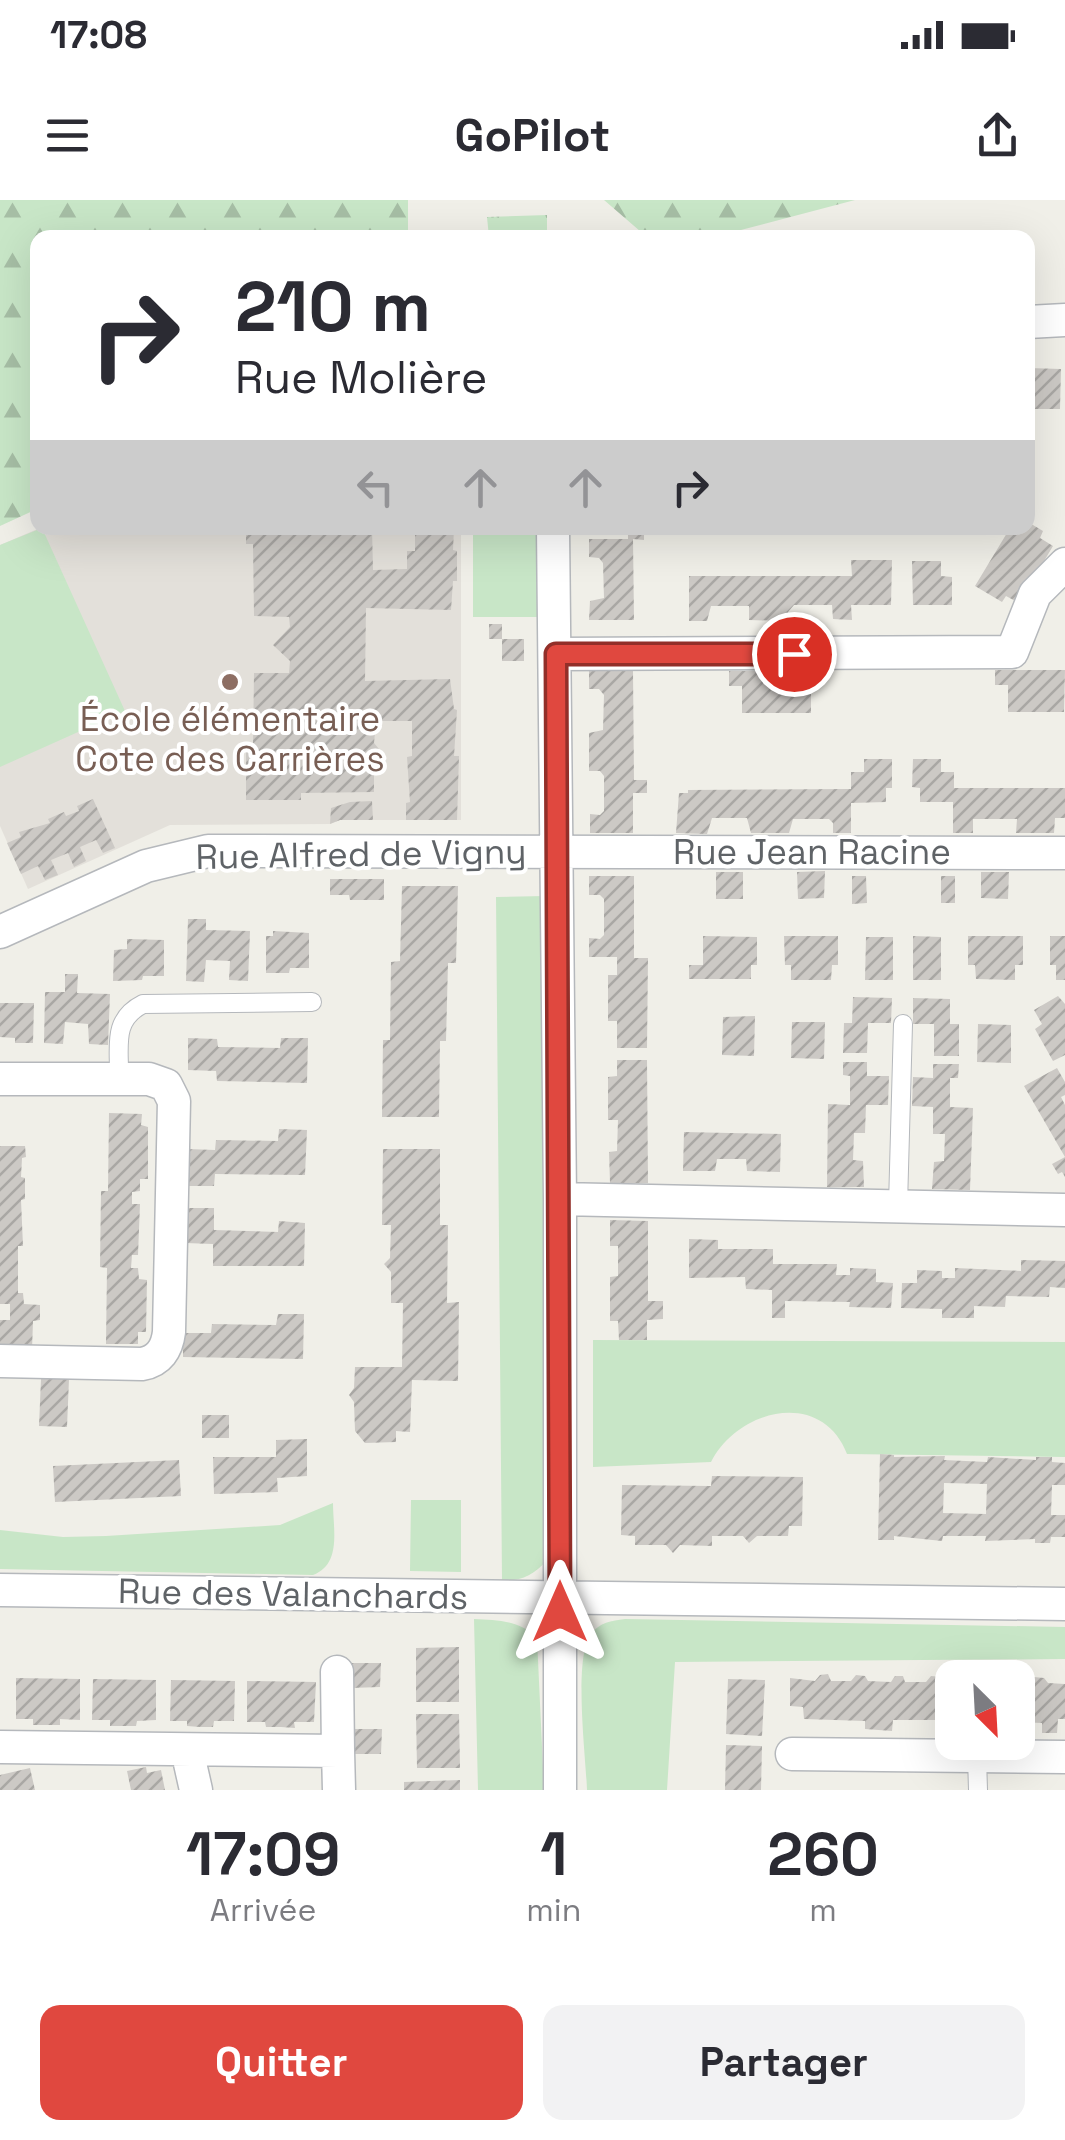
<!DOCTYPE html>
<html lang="fr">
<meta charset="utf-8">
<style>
body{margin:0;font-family:"Space Grotesk",sans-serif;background:#f2f2f3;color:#2b2b33;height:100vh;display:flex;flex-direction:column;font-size:38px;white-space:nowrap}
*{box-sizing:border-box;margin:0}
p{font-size:32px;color:#7c7c81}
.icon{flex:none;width:55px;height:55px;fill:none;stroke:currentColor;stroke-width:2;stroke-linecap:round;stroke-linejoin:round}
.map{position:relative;height:1590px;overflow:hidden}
.side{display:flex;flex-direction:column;background:#fff;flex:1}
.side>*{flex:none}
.hud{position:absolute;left:30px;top:30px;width:1005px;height:305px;border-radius:20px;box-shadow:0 10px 40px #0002;background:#fff;color:#2b2b33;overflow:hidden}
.needle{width:65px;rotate:156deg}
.controls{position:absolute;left:935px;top:1460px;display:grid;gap:20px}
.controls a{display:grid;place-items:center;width:100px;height:100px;border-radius:20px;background:#fff;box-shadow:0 10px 40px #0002;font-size:50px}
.pin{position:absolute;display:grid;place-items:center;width:85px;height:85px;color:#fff;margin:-42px;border:5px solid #fff;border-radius:50%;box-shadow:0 2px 10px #0007}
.me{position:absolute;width:110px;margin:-55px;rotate:0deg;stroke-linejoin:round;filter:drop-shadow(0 0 8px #0008)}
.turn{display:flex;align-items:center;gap:35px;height:210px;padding:0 40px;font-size:45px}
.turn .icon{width:130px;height:130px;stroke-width:2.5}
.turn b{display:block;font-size:70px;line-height:85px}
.lanes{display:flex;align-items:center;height:95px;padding:0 40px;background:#0003;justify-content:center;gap:50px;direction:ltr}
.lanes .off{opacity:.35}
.eta{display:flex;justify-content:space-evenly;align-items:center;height:170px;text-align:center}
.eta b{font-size:60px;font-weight:700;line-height:70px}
.action{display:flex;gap:20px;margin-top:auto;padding:20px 40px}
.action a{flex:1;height:115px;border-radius:20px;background:#e0483f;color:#fff;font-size:40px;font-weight:700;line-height:115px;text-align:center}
.action a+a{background:#f2f2f3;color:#2b2b33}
.status{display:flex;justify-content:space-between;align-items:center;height:70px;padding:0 50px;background:#fff;direction:ltr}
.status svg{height:28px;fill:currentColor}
header{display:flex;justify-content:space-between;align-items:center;height:130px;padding:0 40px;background:#fff;font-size:45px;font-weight:700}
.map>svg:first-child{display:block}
</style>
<div class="status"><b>17:08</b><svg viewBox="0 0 49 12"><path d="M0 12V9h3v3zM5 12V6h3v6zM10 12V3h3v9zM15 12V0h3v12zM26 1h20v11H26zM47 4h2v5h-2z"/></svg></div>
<header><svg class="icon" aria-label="menu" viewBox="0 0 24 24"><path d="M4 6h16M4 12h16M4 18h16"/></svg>GoPilot<svg class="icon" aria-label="share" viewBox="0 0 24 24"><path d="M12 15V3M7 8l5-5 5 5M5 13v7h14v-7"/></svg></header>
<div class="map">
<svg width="1065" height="1590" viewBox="0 0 1065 1590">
<defs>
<pattern id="forest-firs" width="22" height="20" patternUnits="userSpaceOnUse" patternTransform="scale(2.5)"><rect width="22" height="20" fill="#c8e6c7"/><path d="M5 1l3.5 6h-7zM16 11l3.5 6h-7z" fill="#a6bea5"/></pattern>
<pattern id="park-tufts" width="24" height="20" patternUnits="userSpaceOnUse" patternTransform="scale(2.5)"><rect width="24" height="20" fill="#c8e6c7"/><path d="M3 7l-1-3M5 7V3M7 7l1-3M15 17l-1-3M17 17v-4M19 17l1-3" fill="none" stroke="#a6bea5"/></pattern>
<pattern id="building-hatch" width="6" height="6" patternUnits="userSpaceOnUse" patternTransform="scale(2.5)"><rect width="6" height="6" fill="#ccc9c5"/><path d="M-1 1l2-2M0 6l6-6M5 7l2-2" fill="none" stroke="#a9a7a4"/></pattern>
</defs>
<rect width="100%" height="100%" fill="#f0efe8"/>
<!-- education -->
<path fill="#e3e0da" d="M40,328H461V620H340L330,624L170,625L28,689L0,626V345Z"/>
<!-- grass -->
<path fill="#c8e6c7" d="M42,328L125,511L0,567V345Z
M473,328H544L538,417H473Z
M545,696L546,1361C534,1375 520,1382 502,1380L496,697Z
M593,1140L1065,1142V1257L847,1254C822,1189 739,1208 711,1262L593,1267Z
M411,1300H461V1372L410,1371Z
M333,1303C333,1329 342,1364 313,1375L0,1369V1330L63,1337L106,1336L280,1325Z
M474,1419C497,1420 520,1420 537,1438L544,1590H478Z
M625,1419L1065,1427V1459L675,1462L667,1590H587C586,1558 573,1458 591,1434C600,1422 611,1421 625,1419Z"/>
<!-- forest -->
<path fill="url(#forest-firs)" d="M0,0H408V37L38,38L37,309L0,326Z
M604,0H855L714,37L648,38Z"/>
<!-- park -->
<path fill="url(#park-tufts)" d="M547,15V37H489L487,17Z"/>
<!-- building -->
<path fill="url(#building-hatch)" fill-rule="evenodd" d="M1028,168L1061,169L1060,209H1028Z
M1028,322L1043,331L1040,338L1053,346L1019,403L1006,396L1002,402L975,386L1010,328H1028Z
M246,328H372L373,370L407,369V351H415V328H454L453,350L457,351V381H453L451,410L366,408L365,481L450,479L454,509L457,510L454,556H459L457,620H406V603L410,602L407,557L412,556V521H376L374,543L379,549L374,555V592L301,593V600H246V547L253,546L254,473H289L290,461L273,445L290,427L289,417L254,416L253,344H246Z
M628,328H644V340L633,339L634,420H589L590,401L604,398L603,363L599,358L589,357V339H628Z
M851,360H892L891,405H851L852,420L833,419L832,405H794L788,412L787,421L749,420V406H711L707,421H689V376H852Z
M912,361H941V376L952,377V405H913Z
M489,424H502V439H524V461H502V439H489Z
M995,470H1065L1064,512H1008V485H995Z
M589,471H633L634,580H647V593H633V633H590V614L600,615L604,611V576L600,571H589V533L603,530L604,495L599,489H589Z
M729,471H811V513H742V486H729Z
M864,559H892V588H886V602L851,603V633H833V623L829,619H793L789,633H751L747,618H712L707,634L676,633L679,593H688V590L851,589V572H864Z
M913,559H941V572H954V588H1065V618H1055L1054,633H1016L1017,619H973V633H953V602H920V588L912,587Z
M93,599L115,648L103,653L96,640L80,647L86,661L74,667L68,653L51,660L58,675L45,680L38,666L21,674L7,643L21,637L19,632L50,623L48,619L64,612L66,616L79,611L77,606Z
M372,601L373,620H340L330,624L331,608L350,602Z
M825,671L824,698L798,699L797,672Z
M716,672H743V699H716Z
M981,672H1009L1008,699L981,698Z
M589,676H634V758H648L647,848H617V821H608V775H617V757H589V738L600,739L604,735V699L600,695H589Z
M852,676H866L867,703L852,704Z
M941,676H955V703H941Z
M330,679H384V700H350L349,695H330Z
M402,686H458L456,763H448L446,841H440L439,917H382L383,840H390L391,762L400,761Z
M188,719H206V730L250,731L248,781L229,780L230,761L206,760L204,782L186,781Z
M273,731L309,733V768H290L289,773H266V736H273Z
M703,736L757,737V765H751V779H689V765H703Z
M784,736H838V765H832L831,780H791V765H785Z
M913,736L941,737V780H913Z
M968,736H1023V765H1015V780L976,779L975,765H968Z
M1050,736H1065V780H1056V765H1050Z
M866,737H893V780H865Z
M127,739L164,740V776H143L142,780L113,781L114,750L127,749Z
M65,774H78L77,793L110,794L108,845L89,844L88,824L65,822L63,844L44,843L45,792H65Z
M1058,796L1065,804V855L1053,861L1035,829L1042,824L1034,810Z
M853,797L892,798L891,823H868L867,853H843L844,823H852Z
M913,798L950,799V824H959V856H934V824H913Z
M0,803H34L33,843H15V838L0,837Z
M755,816L754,856L722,855L723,817Z
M792,822H825L824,859L791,858Z
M978,824L1011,825V863L977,862Z
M188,838L217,839L218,847L280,848L281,838H308L307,883L217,881L216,871L188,870Z
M617,860H647L648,983H610L609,952L617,951L618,920H608V877L617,876Z
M843,862H867V876H889L888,905H866L865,933H854L853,960L863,961L864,987H827L828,904L850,905V876L843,875Z
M933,864H959L958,878H950V907L973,908L970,990L932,989L934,962L944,961L945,934H933V907L912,906L913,877L933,878Z
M1057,868L1065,882V895L1061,897L1065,905V977L1062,972L1058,974L1052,964L1065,957L1024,886Z
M109,913L142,914L141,925L148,927V979H140V991L132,992V1004H140L138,1055H132L131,1068H138L139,1079L147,1080L146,1132H138V1144H106L107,1068L100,1067L101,991H108Z
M279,929L307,930L305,975L215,974L214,986H185L187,949L215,950L216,940L278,941Z
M684,932L781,934L780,972L747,971L746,959H717L715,971H683Z
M0,946H25L26,957L22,958L21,977L25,978V999L21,1000L23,1046H18V1093H23L24,1104L40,1105V1120L33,1121L32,1150H0V1120H10V1104H0Z
M383,949H440V1025H448L447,1103L459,1102L458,1181L412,1180L410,1232L396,1231V1242L365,1243L355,1231L354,1202L349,1195L354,1188L355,1167H402L403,1103H391V1072L384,1064L390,1058L391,1025H382Z
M186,1008H214V1030L278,1032L279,1021L305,1023L304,1066H213V1044L185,1043Z
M610,1020L648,1021V1101H663V1119L647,1120V1140H619L618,1121H610V1077L618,1076V1046H610Z
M689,1039L718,1040V1049H773V1064H837L836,1075H850V1068L876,1069V1082L893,1083L891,1108L849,1107L850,1102L785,1101V1118H772V1090L746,1089L745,1077L689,1078Z
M1021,1060L1065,1061V1088L1050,1087L1049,1097L1006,1096L1005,1107L974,1106V1118H942V1109L901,1108L902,1083H917V1070L942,1071V1078H955V1068L1021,1071Z
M278,1114H304L303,1159L183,1157V1133H211L212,1124L276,1125Z
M41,1179H69L67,1227L39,1226Z
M202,1215H229V1238H202Z
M307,1239V1276L277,1278L278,1292L214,1294L213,1257H276V1240Z
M880,1254L894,1255V1257L945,1256L944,1260L987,1262L988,1257L1036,1260V1257H1052V1262L1065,1263V1285H1052L1051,1315H1065V1337H1051L1050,1343H1035V1339L985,1341L986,1336H943L942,1341L894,1336V1340H878ZM944,1283L987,1284L986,1314L943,1313Z
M179,1260L181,1296L55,1302L53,1266Z
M712,1276L803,1277L802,1326H789L788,1336H757L749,1343L743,1336H712V1346L680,1345L673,1353L666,1345H635V1336L621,1335L622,1285L711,1286Z
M459,1447V1502H416V1448Z
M350,1463H381L380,1487L351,1488Z
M828,1474L831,1481H851L856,1475L865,1476L868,1481L891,1482L895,1476H903L905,1482H926L931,1476L942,1477L945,1482H952V1520H893L892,1531L865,1529V1521L804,1519L803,1507L790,1506V1478L815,1481L820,1475Z
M1034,1477L1044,1478L1048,1483L1065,1484V1519H1058L1057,1533H1042V1523L1018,1522V1483H1031Z
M16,1478L80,1479V1520L60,1519V1525H33V1519H16Z
M93,1479L156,1480V1520L137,1521L136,1526H110V1520H92Z
M728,1479L765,1480L762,1536L726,1534Z
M171,1480L235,1481L234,1521H214L213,1527H200L187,1526V1521H170Z
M247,1481L316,1482L314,1522H294L295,1528L281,1527H266L265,1522H247Z
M416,1514H459L460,1568H417Z
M351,1529H382L381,1554H351Z
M726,1545L762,1546L761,1590H725Z
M146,1567L147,1573L161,1570L165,1590H131L127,1571Z
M30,1568L35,1590H0V1575Z
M460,1580V1590H404V1582Z"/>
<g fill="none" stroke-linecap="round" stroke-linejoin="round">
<!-- lane casing -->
<g stroke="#b5b8bc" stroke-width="20">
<path id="lane" d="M119,879C120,848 111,820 143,804L312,802
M898,1005L903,824
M977,1557L978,1590"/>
</g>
<!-- street casing -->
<g stroke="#b5b8bc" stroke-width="35">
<path id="street" d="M1028,122L1065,120
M553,328L560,999V1590
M556,454L1012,452L1035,394L1065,364
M0,732L146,666L208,651L1065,653
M0,879H149L166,885L174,901L169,1132C167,1149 159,1161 142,1164L0,1161
M560,999L1065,1010
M0,1390L1065,1404
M337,1472L338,1551
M0,1547L338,1551L339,1590
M187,1550L196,1590
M792,1554L1065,1557"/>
</g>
<!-- lane -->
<use href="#lane" stroke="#fff" stroke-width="18"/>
<!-- street -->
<use href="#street" stroke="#fff" stroke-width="32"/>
</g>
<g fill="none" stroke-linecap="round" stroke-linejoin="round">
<!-- route casing -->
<g stroke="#922f29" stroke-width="25">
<path id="route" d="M560,1412L556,454H794"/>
</g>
<!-- route -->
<use href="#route" stroke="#e0483f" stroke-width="18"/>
</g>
<!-- markers -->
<circle fill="#8d6e63" stroke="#fff" stroke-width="4" cx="230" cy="482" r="10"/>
<g text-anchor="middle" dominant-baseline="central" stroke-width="8" stroke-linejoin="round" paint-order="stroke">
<!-- education labels -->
<g font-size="35" fill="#785e54" stroke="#fff">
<text x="230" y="519">École élémentaire<tspan x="230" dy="40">Cote des Carrières</tspan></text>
</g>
<!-- street labels -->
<g font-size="35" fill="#5f6367" stroke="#fff">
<text x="812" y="652">Rue Jean Racine</text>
<text transform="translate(361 654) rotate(-1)">Rue Alfred de Vigny</text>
<text transform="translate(293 1394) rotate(1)">Rue des Valanchards</text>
</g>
</g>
</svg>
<div class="controls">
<a><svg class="needle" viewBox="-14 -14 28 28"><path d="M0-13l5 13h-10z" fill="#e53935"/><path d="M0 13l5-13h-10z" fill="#7c7c81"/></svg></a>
</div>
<div class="pin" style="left:794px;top:454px;background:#d93025"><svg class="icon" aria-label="arrive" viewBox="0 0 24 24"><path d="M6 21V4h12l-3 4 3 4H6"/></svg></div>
<svg class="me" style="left:560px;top:1412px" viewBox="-20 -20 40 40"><path d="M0-17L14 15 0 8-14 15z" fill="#e0483f" stroke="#fff" stroke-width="4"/></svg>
<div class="hud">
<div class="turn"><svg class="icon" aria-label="right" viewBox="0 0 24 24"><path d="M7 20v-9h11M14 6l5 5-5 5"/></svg><div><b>210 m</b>Rue Molière</div></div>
<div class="lanes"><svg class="icon off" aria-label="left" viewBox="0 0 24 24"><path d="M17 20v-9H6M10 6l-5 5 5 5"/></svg><svg class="icon off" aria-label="ahead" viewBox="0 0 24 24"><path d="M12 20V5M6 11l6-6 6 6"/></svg><svg class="icon off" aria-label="ahead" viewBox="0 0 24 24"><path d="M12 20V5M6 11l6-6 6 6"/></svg><svg class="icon" aria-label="right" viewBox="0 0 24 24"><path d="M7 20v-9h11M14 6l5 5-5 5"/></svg></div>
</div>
</div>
<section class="side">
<div class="eta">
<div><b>17:09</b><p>Arrivée</p></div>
<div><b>1</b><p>min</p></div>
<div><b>260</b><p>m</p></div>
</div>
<div class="action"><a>Quitter</a><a>Partager</a></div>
</section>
